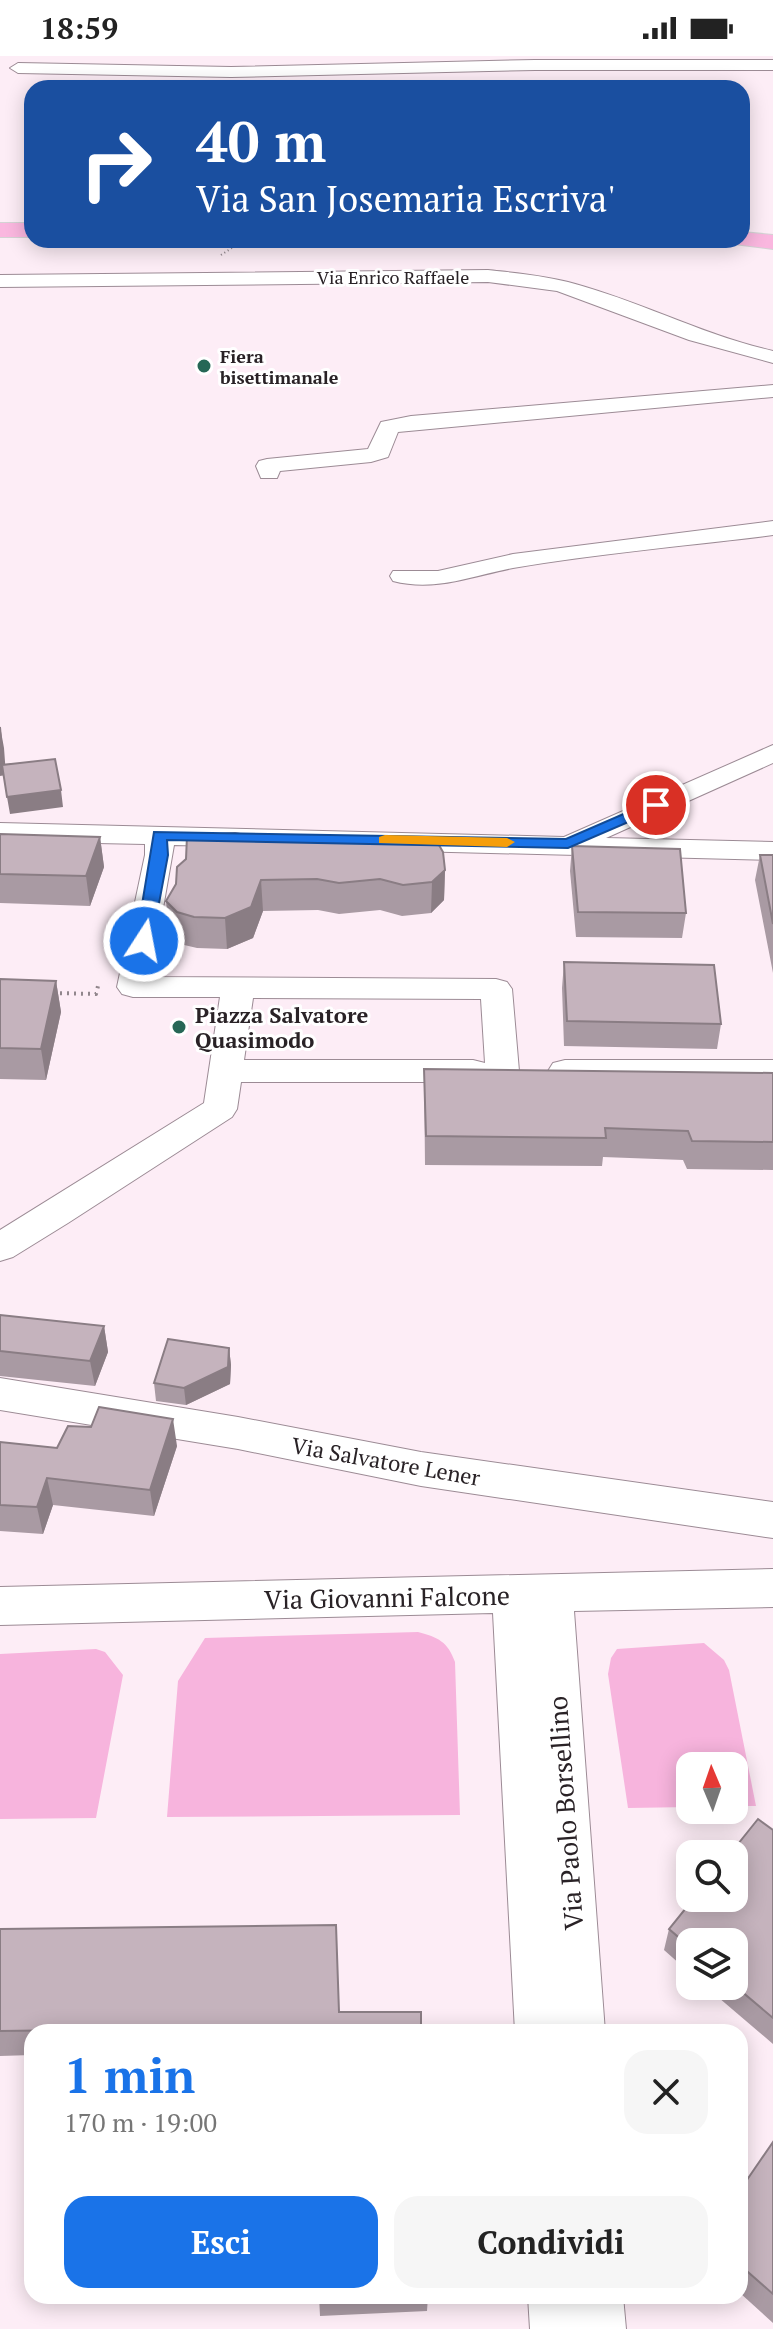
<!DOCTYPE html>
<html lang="it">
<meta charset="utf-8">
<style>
body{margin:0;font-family:"PT Serif",serif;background:#f6f6f6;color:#222;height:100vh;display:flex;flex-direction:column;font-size:30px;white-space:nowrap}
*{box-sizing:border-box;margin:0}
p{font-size:26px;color:#767676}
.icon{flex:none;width:44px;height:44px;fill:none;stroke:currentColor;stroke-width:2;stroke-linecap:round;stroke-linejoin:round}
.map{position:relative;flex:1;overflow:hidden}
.details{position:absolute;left:24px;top:1968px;width:724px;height:280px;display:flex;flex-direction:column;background:#fff;border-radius:24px;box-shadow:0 4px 20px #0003}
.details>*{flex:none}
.guide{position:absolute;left:24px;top:24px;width:726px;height:168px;border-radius:24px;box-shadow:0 4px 20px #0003;background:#1a4fa0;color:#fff;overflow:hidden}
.needle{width:52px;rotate:358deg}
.controls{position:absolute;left:676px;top:1696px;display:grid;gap:16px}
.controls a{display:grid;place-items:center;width:72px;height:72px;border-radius:16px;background:#fff;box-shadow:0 4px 20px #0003;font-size:40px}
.pin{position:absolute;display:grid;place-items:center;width:68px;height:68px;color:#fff;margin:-34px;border:4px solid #fff;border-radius:50%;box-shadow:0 2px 8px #0007}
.me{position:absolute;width:88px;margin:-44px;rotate:11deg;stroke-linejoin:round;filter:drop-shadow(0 0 6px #0008)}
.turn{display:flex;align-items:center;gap:28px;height:168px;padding:0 40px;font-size:36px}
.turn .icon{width:104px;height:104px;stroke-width:2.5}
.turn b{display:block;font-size:56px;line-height:68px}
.round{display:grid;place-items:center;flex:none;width:84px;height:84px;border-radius:24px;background:#f6f6f6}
.headline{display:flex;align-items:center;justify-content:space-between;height:136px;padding:0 40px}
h1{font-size:48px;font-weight:600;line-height:60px;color:#1a73e8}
.primary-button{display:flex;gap:16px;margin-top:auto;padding:16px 40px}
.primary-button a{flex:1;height:92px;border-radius:24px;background:#1a73e8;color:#fff;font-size:32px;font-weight:600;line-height:92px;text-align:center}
.primary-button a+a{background:#f6f6f6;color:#222}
.status{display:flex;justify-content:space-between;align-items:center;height:56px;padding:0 40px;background:#fff;direction:ltr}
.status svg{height:22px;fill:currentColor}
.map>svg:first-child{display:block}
</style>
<div class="status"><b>18:59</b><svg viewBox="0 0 49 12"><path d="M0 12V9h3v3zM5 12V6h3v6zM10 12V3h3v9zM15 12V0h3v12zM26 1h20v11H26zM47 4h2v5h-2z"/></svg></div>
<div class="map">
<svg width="773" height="2273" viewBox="0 0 773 2273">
<rect width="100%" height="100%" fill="#fdedf6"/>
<!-- green -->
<path fill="#f7b4dd" d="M418,1576C438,1581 448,1586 455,1606L460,1759L167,1761L178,1625L205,1582Z
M704,1587L724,1604L729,1614L756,1750H734V1710H690V1751L628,1752L608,1618L611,1602L617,1593Z
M96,1593L105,1596L123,1619L96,1762L0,1763V1598Z"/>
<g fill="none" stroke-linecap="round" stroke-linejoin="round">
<!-- minor casing -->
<g stroke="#9c8b95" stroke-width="2">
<path id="minor" d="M535,4H773V14H535L231,21L18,17L10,12L18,7L231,11Z
M488,214C515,217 541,219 568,226C638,244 702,279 773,295V307L689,284L557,235L488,226L0,231V219Z
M773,329V341L398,376L388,401L371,406L280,415L277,422H261L256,410L259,405L267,403L368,393L381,366L411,360Z
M773,465V479C687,490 599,497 513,512C472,520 435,536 393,525L390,520L393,515H438L513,498Z
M773,689V707L606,782L773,786V804L174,789L151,921L496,923L507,926L512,933L519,1015L514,1023L502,1026L490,1023L488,1019L485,1023L473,1026H241L237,1053L232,1061L68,1167L13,1201L0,1205V1174L204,1047L220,941H133L122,938L117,931L145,799V788L0,785V767L564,781ZM253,942L481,943L485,1007L473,1004H244Z
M565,1004H773V1026H565L553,1023L548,1015L553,1007Z
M0,1322L238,1361L421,1396L773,1446V1482L421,1430L238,1393L0,1354Z
M773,1513V1551L574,1555L605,1976H515L493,1557L0,1569V1531Z
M528,2240H623L626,2273H530Z"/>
</g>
<!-- highway casing -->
<g stroke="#d4d3d4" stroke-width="2">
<path id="highway" d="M0,167H32V181H0Z
M742,176L773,179V193L734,188L731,184H742Z"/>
</g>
<!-- path-far1 -->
<path stroke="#91868c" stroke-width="2" stroke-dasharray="1 3" stroke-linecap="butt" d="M221,199L244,184"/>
<!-- path -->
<path stroke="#91868c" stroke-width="4" stroke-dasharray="2 5" stroke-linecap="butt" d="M53,937L96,938L98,930"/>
<!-- minor -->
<use href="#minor" fill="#fff" fill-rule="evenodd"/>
<!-- highway -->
<use href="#highway" fill="#fab7df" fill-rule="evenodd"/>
</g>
<!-- wall -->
<path fill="#a99aa3" d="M0,778L100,781L104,811L90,850L0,847Z
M572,790L686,857L682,882L576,881L570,815Z
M760,799H773V917L755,824Z
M445,814L444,844L431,857L402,860L380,854L339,858L318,854L263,855L253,882L227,893L197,892L180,888L169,877L166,845L176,828Z
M564,906L721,968L717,993L564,990L562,932Z
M0,923L56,925L61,956L46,1024L0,1023Z
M424,1013L773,1017V1114L687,1113L683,1104L603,1101L602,1110L425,1109Z
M0,1259L104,1270L108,1296L95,1330L0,1320Z
M229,1292L231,1309L230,1328L186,1349L156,1345L154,1327Z
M0,1386L57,1392L177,1390L154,1460L53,1449L43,1478L0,1475Z
M773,1774V1988L705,1930H734V1886H690V1917L664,1894L669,1873Z
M0,1873L339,1956L421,1976H32V1999L0,2000Z
M773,2086V2267L740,2237V2134Z
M319,2240H428L427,2255L320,2260Z"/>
<!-- shaded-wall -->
<path fill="#8a7d84" d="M0,670L4,692L6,719L0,720Z
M61,734L63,751L10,758L7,741Z
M100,781L104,811L90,850L86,820Z
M445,814L444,844L431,857L432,826Z
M261,824L263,855L253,882L227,893L225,862Z
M56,925L61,956L46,1024L41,993Z
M104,1270L108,1296L95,1330L90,1305Z
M229,1292L231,1309L230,1328L186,1349L184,1332Z
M173,1363L177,1390L154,1460L150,1434Z
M47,1422L53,1449L43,1478L37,1451Z"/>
<!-- building -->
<path fill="#c5b3bd" stroke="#8a7d84" stroke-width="2" d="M0,671L2,696H0Z
M55,703L61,734L7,741L2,709Z
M235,777L261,782L287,779L306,783L334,780L362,784L385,781L436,784L443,796L445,814L432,826L403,829L380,823L339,827L317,823L261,824L251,851L225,862L194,861L177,856L166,845L176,828L177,811L186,803L187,780Z
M0,778L100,781L86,820L0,818Z
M572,790L680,793L686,857L578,856Z
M760,799H773V868Z
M564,906L714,909L721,968L567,965Z
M0,923L56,925L41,993L0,992Z
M424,1013L773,1017V1086L692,1085L688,1075L605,1072L606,1082L426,1080Z
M0,1259L104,1270L90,1305L0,1295Z
M168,1283L229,1292L228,1311L184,1332L154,1327Z
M99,1351L173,1363L150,1434L47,1422L37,1451L0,1449V1386L57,1392L68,1370L91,1371Z
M758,1763L773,1774V1962L734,1929V1886H690V1891L669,1873L694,1842H734V1798H730Z
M336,1869L339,1956H421V1976H321V1971L0,1975V1873Z
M773,2086V2238L740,2209V2134Z"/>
<!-- route -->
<path fill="#1a73e8" stroke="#114b97" stroke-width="2" d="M656,744L663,749L661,752L568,792L167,784L168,799L152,885L144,890L136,885L154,776L566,783Z"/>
<!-- slow -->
<path fill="#f59e0b" d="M385,779L507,782L515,786L507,791L379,787V781Z"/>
<!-- markers -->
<g fill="#266756" stroke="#fff" stroke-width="3">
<circle cx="204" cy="310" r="8"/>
<circle cx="179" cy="971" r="8"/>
</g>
<g text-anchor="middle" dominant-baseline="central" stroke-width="6" stroke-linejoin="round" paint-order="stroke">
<!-- far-street labels -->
<g font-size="18" fill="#292226" stroke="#fff">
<text x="393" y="221">Via Enrico Raffaele</text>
</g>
<!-- far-poi labels -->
<g font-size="18" font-weight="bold" fill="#292226" stroke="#fff" text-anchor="start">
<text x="220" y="300">Fiera<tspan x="220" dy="21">bisettimanale</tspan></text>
</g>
<!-- poi labels -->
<g font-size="22" font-weight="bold" fill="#292226" stroke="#fff" text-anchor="start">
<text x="195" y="958">Piazza Salvatore<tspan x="195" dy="25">Quasimodo</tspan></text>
</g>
<!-- street labels -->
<g font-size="22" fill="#292226" stroke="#fff">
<text transform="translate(386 1405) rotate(10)">Via Salvatore Lener</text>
</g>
<!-- near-street labels -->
<g font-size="26" fill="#292226" stroke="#fff">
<text transform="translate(387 1541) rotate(-1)">Via Giovanni Falcone</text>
<text transform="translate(565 1757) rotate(-94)">Via Paolo Borsellino</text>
</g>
</g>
</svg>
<div class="controls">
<a><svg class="needle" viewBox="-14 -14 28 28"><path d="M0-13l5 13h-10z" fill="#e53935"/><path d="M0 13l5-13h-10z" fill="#767676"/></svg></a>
<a><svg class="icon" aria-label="search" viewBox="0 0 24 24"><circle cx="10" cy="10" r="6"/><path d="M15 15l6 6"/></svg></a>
<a><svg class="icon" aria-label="layers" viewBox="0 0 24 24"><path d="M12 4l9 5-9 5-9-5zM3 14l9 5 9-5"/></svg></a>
</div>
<div class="pin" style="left:656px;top:749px;background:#d93025"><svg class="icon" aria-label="arrive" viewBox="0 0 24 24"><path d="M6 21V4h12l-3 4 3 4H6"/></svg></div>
<svg class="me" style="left:144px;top:885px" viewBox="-20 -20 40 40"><circle r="17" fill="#1a73e8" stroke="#fff" stroke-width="3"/><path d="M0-11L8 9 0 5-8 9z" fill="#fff"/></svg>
<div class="guide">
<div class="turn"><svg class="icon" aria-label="right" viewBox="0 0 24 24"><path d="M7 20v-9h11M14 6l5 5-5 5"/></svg><div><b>40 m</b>Via San Josemaria Escriva'</div></div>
</div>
<section class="details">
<div class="headline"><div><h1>1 min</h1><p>170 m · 19:00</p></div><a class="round"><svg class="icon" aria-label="close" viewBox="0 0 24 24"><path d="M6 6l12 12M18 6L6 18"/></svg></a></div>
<div class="primary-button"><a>Esci</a><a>Condividi</a></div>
</section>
</div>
